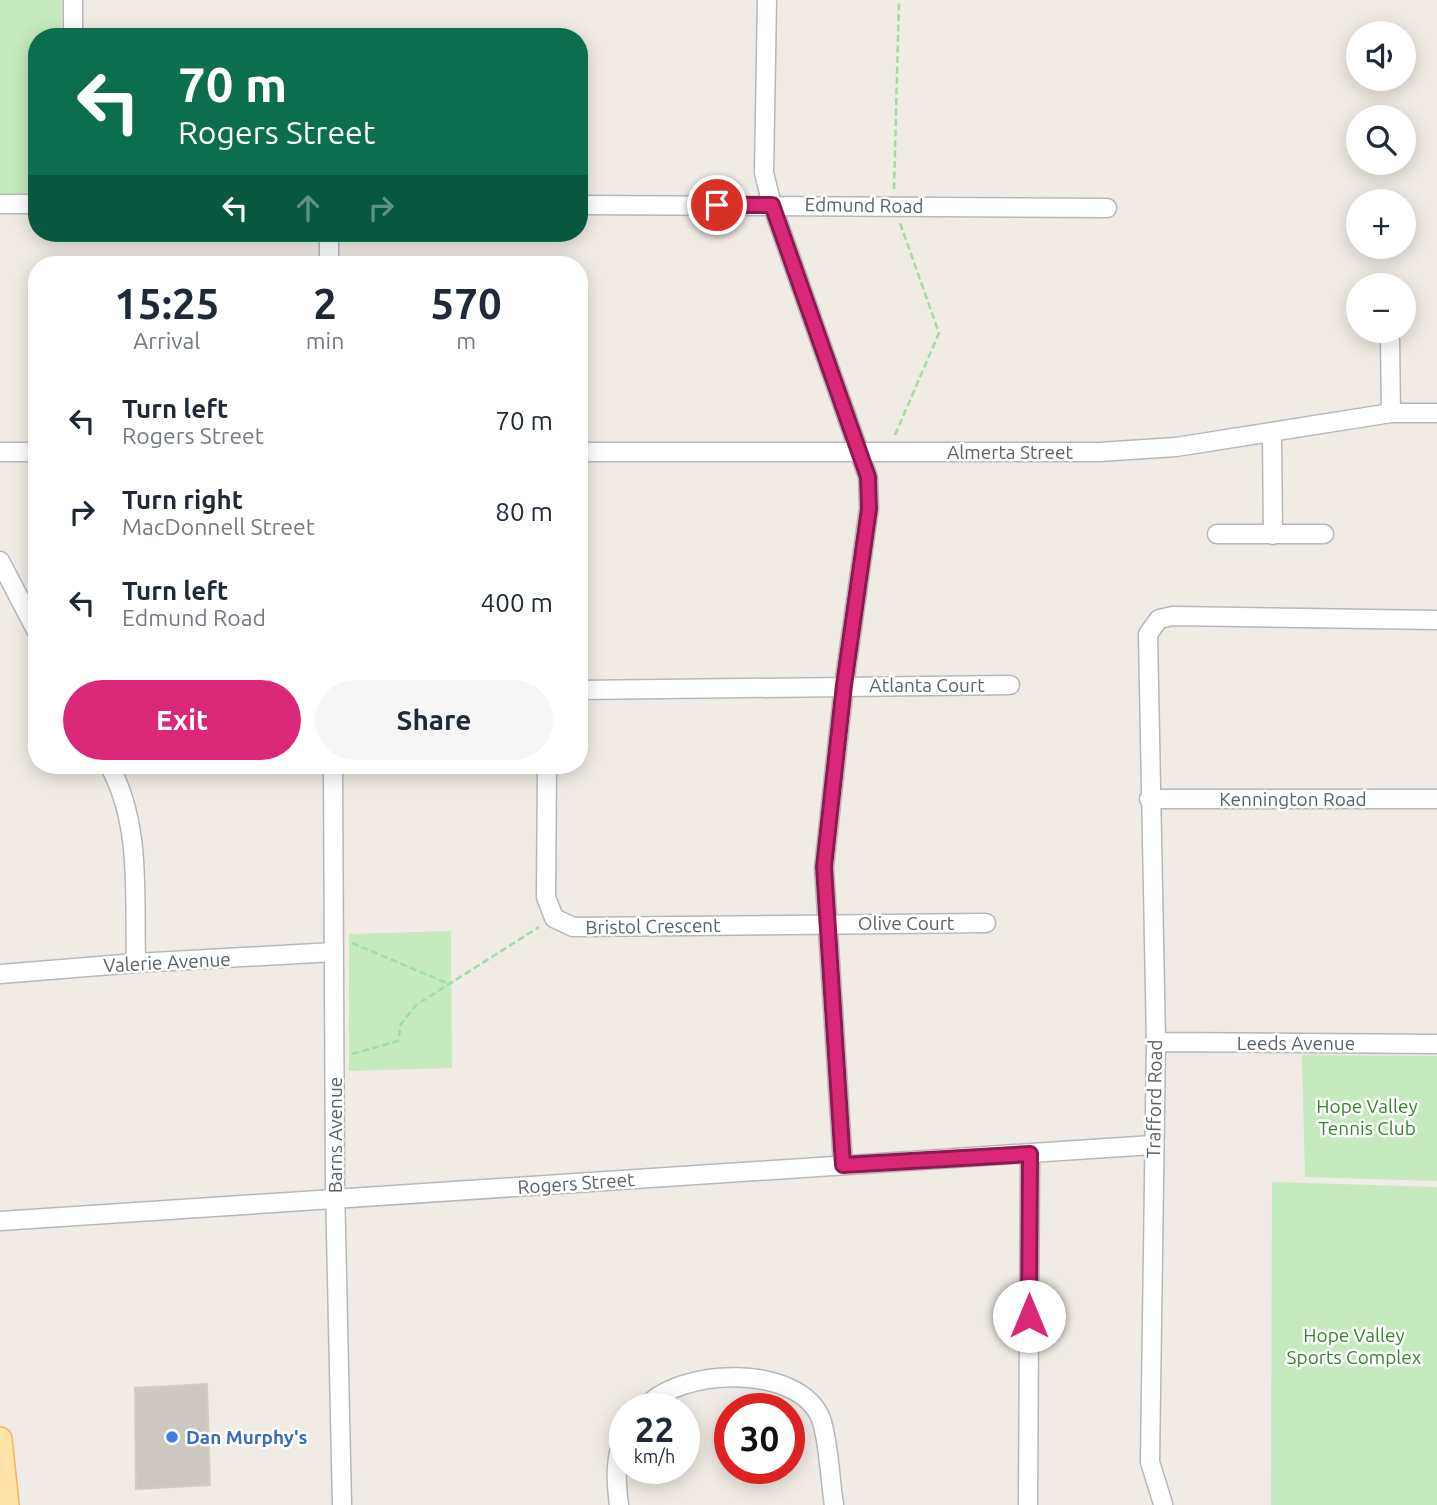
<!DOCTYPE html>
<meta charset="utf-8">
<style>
body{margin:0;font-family:Ubuntu,sans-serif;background:#f6f6f7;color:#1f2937;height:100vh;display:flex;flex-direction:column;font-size:26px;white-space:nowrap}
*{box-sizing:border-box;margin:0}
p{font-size:23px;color:#747a83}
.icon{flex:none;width:38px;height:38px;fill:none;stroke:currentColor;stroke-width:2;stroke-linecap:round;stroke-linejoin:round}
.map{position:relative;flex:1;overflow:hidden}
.sheet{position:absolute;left:28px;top:256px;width:560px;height:518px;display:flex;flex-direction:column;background:#fff;border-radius:28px;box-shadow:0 4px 18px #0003}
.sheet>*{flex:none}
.hud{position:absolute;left:28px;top:28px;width:560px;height:214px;border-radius:28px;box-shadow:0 4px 18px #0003;background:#0b6e4f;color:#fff;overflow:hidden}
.buttons{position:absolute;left:1346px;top:21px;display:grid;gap:14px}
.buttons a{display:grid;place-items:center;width:70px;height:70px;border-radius:50%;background:#fff;box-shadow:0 4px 18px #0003;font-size:35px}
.speed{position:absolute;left:609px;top:1393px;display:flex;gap:14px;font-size:35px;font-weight:700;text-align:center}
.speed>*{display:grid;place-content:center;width:91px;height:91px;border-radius:50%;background:#fff;box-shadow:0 4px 18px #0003;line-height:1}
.speed small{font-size:18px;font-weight:400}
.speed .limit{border:10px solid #d22;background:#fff;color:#111}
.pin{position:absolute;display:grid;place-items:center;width:60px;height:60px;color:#fff;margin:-30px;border:4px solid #fff;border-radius:50%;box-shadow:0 2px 7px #0007}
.me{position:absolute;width:77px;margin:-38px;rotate:0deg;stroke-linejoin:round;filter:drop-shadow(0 0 5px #0008)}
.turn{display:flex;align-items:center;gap:24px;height:147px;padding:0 35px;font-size:32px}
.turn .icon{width:91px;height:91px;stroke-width:2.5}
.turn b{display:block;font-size:49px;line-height:60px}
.lanes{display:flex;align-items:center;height:66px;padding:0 35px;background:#0003;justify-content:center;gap:35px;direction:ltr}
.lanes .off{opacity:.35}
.eta{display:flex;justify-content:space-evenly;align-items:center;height:119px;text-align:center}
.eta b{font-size:42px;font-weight:700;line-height:49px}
.button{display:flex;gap:14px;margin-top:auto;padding:14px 35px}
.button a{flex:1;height:80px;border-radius:42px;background:#db2777;color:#fff;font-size:28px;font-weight:700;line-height:80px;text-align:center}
.button a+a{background:#f6f6f7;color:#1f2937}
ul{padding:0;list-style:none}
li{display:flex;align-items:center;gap:21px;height:91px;padding:0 35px}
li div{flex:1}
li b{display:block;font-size:26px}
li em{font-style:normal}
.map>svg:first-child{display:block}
</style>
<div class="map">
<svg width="1437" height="1505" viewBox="0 0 1437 1505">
<rect width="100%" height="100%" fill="#f0ebe4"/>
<!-- green -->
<path fill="#c5eabd" d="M0,0H62L61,37H37V195H0Z
M451,931L452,1068L349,1071V934Z
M1302,1055L1437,1056V1181L1305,1177Z
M1272,1182L1437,1187V1505H1271Z"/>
<!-- building -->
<path fill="#cdc8c2" stroke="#d5ccc1" stroke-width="2" d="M207,1384L210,1485L136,1489L135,1388Z"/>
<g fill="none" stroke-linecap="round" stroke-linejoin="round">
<!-- minor casing -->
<g stroke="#b4b8bc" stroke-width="21">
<path id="minor" d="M767,0L764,173L772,205L868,477L869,508L844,685L824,868L843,1165
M73,37V0
M0,204H37
M579,205L1107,208
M329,233V264
M1390,340L1391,413
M1272,432L1273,535
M0,452H37
M579,452H1099L1176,447L1391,413H1437
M1217,534H1324
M0,561L37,632
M579,690L1010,685
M109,765C142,825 134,895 136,963
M333,765L335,1187L342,1505
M547,765L546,897L554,918L573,927L986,923
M1149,799H1437
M0,974L136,963L334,952
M1156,1042L1437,1044
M0,1221L1152,1145
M644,1409C678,1367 799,1363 821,1419C829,1442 830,1480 834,1505
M1163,1504L1150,1462L1156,1042L1148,634L1159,619L1173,616L1437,620
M619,1505C616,1482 614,1458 625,1436
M1028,1505L1030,1154"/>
</g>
<!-- major casing -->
<g stroke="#ffb04d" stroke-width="26">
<path id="major" d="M0,1439L7,1505"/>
</g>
<!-- path -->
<path stroke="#9fdda5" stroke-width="2.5" stroke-dasharray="7 3.5" stroke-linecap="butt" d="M894,189L899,0
M895,435L939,333L900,223
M352,943L449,984
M352,1054L398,1041L401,1024L416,1005L539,927"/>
<!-- minor -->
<use href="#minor" stroke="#fff" stroke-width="18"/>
<!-- major -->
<use href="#major" stroke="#ffe3a9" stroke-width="23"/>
</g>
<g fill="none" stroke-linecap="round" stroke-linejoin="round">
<!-- route casing -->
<g stroke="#8e194d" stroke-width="18">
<path id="route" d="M717,205H772L868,477L869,509L844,685L824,867L843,1165L1030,1154L1029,1316"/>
</g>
<!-- route -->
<use href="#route" stroke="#db2777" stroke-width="12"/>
</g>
<!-- markers -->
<circle fill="#3f7fe0" stroke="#fff" stroke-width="2.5" cx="172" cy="1437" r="7"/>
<g text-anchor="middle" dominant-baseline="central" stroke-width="5" stroke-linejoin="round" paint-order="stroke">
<!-- street labels -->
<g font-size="19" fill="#5b6266" stroke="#fff">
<text transform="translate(864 205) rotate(1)">Edmund Road</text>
<text x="1010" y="452">Almerta Street</text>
<text x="927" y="685">Atlanta Court</text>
<text x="1293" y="799">Kennington Road</text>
<text x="906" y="923">Olive Court</text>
<text transform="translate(653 926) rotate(-1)">Bristol Crescent</text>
<text transform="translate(167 962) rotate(-3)">Valerie Avenue</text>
<text x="1296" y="1043">Leeds Avenue</text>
<text transform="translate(1154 1099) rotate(-89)">Trafford Road</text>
<text transform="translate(335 1135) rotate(-90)">Barns Avenue</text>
<text transform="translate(576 1183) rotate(-4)">Rogers Street</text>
</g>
<!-- park labels -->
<g font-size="19" fill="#36852b" stroke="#fff">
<text x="1367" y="1106">Hope Valley<tspan x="1367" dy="22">Tennis Club</tspan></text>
<text x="1354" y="1335">Hope Valley<tspan x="1354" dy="22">Sports Complex</tspan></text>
</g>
<!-- shop labels -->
<g font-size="19" font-weight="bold" fill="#366cbe" stroke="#fff" text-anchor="start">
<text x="186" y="1437">Dan Murphy's</text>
</g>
</g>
</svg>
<div class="buttons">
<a><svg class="icon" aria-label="sound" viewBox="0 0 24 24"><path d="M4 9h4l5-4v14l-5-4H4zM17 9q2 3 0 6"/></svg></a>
<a><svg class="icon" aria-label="search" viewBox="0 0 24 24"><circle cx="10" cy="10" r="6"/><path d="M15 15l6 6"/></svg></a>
<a>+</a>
<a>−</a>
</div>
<div class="speed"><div>22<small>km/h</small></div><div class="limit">30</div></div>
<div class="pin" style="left:717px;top:205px;background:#d93025"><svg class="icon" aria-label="arrive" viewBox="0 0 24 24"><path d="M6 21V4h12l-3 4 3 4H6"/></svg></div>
<svg class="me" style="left:1029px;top:1316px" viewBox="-20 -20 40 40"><circle r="19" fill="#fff"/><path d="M0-13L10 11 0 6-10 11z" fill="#db2777"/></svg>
<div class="hud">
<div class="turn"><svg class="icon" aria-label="left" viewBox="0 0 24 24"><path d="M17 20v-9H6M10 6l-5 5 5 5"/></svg><div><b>70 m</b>Rogers Street</div></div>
<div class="lanes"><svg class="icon" aria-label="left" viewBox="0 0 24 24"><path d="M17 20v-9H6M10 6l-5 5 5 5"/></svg><svg class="icon off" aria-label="ahead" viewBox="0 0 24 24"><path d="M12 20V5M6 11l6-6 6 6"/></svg><svg class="icon off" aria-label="right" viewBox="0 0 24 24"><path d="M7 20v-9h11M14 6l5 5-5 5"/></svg></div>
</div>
<section class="sheet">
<div class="eta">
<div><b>15:25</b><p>Arrival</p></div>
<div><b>2</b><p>min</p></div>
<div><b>570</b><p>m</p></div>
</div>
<ul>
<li><svg class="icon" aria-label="left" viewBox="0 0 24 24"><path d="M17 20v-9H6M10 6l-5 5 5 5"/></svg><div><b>Turn left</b><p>Rogers Street</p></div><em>70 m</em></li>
<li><svg class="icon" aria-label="right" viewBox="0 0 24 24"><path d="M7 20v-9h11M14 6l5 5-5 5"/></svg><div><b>Turn right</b><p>MacDonnell Street</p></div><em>80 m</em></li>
<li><svg class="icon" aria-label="left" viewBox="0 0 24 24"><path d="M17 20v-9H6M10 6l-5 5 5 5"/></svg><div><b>Turn left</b><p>Edmund Road</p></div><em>400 m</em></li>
</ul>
<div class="button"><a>Exit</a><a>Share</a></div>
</section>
</div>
